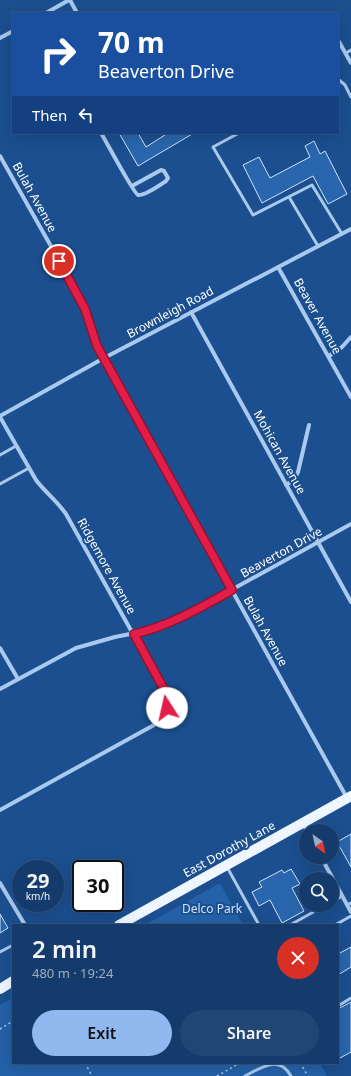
<!DOCTYPE html>
<meta charset="utf-8">
<style>
body{margin:0;font-family:"Noto Sans",sans-serif;background:#214673;color:#f1f3f6;height:100vh;display:flex;flex-direction:column;font-size:15px;white-space:nowrap}
*{box-sizing:border-box;margin:0}
p{font-size:13px;color:#9dadc1}
.icon{flex:none;width:22px;height:22px;fill:none;stroke:currentColor;stroke-width:2;stroke-linecap:round;stroke-linejoin:round}
.map{position:relative;flex:1;overflow:hidden}
.panel{position:absolute;left:12px;top:924px;width:327px;height:140px;display:flex;flex-direction:column;background:#143b6b;border-radius:0px;box-shadow:0 4px 16px #0002,0 0 0 1px #33557e}
.panel>*{flex:none}
.banner{position:absolute;left:12px;top:12px;width:327px;height:122px;border-radius:0px;box-shadow:0 4px 16px #0002,0 0 0 1px #33557e;background:#1a4fa0;color:#fff;overflow:hidden}
.needle{width:26px;rotate:147deg}
.fabs{position:absolute;left:299px;top:824px;display:grid;gap:8px}
.fabs a{display:grid;place-items:center;width:40px;height:40px;border-radius:50%;background:#143b6b;box-shadow:0 4px 16px #0002,0 0 0 1px #33557e;font-size:20px}
.speed{position:absolute;left:12px;top:860px;display:flex;gap:8px;font-size:20px;font-weight:700;text-align:center}
.speed>*{display:grid;place-content:center;width:52px;height:52px;border-radius:50%;background:#143b6b;box-shadow:0 4px 16px #0002,0 0 0 1px #33557e;line-height:1}
.speed small{font-size:10px;font-weight:400}
.speed .limit{border:2px solid #111;border-radius:6px;background:#fff;color:#111}
.pin{position:absolute;display:grid;place-items:center;width:34px;height:34px;color:#fff;margin:-17px;border:2px solid #fff;border-radius:50%;box-shadow:0 1px 4px #0007}
.me{position:absolute;width:44px;margin:-22px;rotate:350deg;stroke-linejoin:round;filter:drop-shadow(0 0 3px #0008)}
.turn{display:flex;align-items:center;gap:14px;height:84px;padding:0 20px;font-size:18px}
.turn .icon{width:52px;height:52px;stroke-width:2.5}
.turn b{display:block;font-size:28px;line-height:34px}
.then{display:flex;align-items:center;height:38px;padding:0 20px;background:#0003;gap:8px;font-size:15px}
.round{display:grid;place-items:center;flex:none;width:42px;height:42px;border-radius:21px;background:#214673}
.overview{display:flex;align-items:center;justify-content:space-between;height:68px;padding:0 20px}
h1{font-size:24px;font-weight:600;line-height:30px}
.cta{display:flex;gap:8px;margin-top:auto;padding:8px 20px}
.cta a{flex:1;height:46px;border-radius:24px;background:#90b9f0;color:#111;font-size:16px;font-weight:600;line-height:46px;text-align:center}
.cta a+a{background:#214673;color:#f1f3f6}
.map>svg:first-child{display:block}
</style>
<div class="map">
<svg width="351" height="1076" viewBox="0 0 351 1076">
<rect width="100%" height="100%" fill="#1b4f8f"/>
<!-- green -->
<path fill="#2461a8" d="M220,883L243,925H145Z
M13,998V1063H320L327,1076H0V1005Z"/>
<!-- building -->
<path fill="#2a66ad" stroke="#cfe3fa" d="M119,133H138L146,147L168,133H194L138,166Z
M314,141L320,154L325,151L347,194L328,204L313,176L262,203L243,165L259,157L270,178L310,157L305,146Z
M351,834V867L337,842Z
M291,869L300,884L292,888L304,911L282,923L270,900L259,906L252,892L262,887L259,882L282,870L284,873Z
M0,914L8,928L0,933Z
M351,947V967L338,975V954Z
M351,1002V1052L340,1058L338,1055V1009Z"/>
<g fill="none" stroke-linecap="round" stroke-linejoin="round">
<!-- path -->
<path stroke="#a9c9ee" stroke-width="1.5" stroke-dasharray="2 3" stroke-linecap="butt" d="M0,1029L13,1021
M85,1063L92,1076
M300,1063L308,1076
M217,1076L240,1063"/>
<!-- lane -->
<path stroke="#a9c9ee" stroke-width="3" d="M346,53L351,50
M338,79L345,85L351,97
M239,133L213,147L253,215L312,185L342,234
M289,197L318,246
M0,455L16,446
M0,484L29,468
M227,867L259,925
M332,902L342,896
M347,905L351,903
M290,925L326,905
M335,925L351,916
M0,952L13,945
M338,1006L351,998
M245,1076C262,1067 279,1055 291,1076"/>
<!-- street -->
<path stroke="#a9c9ee" stroke-width="4" d="M70,0L77,13
M46,13L69,0
M0,38L13,31
M338,40L351,63
M101,133C106,141 134,194 138,195C145,196 160,185 166,181L168,178L164,171L161,170L132,186
M0,156L74,287L85,309L97,346L121,390L347,798
M278,267L351,397
M191,312L351,602
M329,356L342,347L351,337
M0,416L104,358L351,229
M0,417L36,480C45,492 57,501 66,514L166,693C169,707 165,715 154,725L0,810
M286,485L294,480L298,472L309,425
M0,648L18,679
M0,689L76,648L115,637L145,631L164,625L184,616L351,524
M303,823L307,831
M321,857L351,912
M0,883L25,925"/>
<!-- primary -->
<path stroke="#f0f6ff" stroke-width="10" d="M119,925L351,796
M0,989L13,981"/>
</g>
<g fill="none" stroke-linecap="round" stroke-linejoin="round">
<!-- route casing -->
<g stroke="#92132f" stroke-width="10">
<path id="route" d="M59,261L85,309L97,346L232,590C200,608 169,626 134,634L166,693L167,701V708"/>
</g>
<!-- route -->
<use href="#route" stroke="#e11d48" stroke-width="7"/>
</g>
<g text-anchor="middle" dominant-baseline="central" stroke-width="4" stroke-linejoin="round" paint-order="stroke">
<!-- street labels -->
<g font-size="12" fill="#fff" stroke="#1b4f8f">
<text transform="translate(35 197) rotate(61)">Bulah Avenue</text>
<text transform="translate(170 312) rotate(-28)">Brownleigh Road</text>
<text transform="translate(318 316) rotate(61)">Beaver Avenue</text>
<text transform="translate(280 452) rotate(61)">Mohican Avenue</text>
<text transform="translate(281 552) rotate(-29)">Beaverton Drive</text>
<text transform="translate(107 566) rotate(61)">Ridgemore Avenue</text>
<text transform="translate(266 631) rotate(61)">Bulah Avenue</text>
<text transform="translate(229 849) rotate(-29)">East Dorothy Lane</text>
</g>
<!-- park labels -->
<g font-size="12" fill="#cfe3fa" stroke="#1b4f8f">
<text x="212" y="908">Delco Park</text>
</g>
</g>
</svg>
<div class="fabs">
<a><svg class="needle" viewBox="-14 -14 28 28"><path d="M0-13l5 13h-10z" fill="#e53935"/><path d="M0 13l5-13h-10z" fill="#9dadc1"/></svg></a>
<a><svg class="icon" aria-label="search" viewBox="0 0 24 24"><circle cx="10" cy="10" r="6"/><path d="M15 15l6 6"/></svg></a>
</div>
<div class="speed"><div>29<small>km/h</small></div><div class="limit">30</div></div>
<div class="pin" style="left:59px;top:261px;background:#d93025"><svg class="icon" aria-label="arrive" viewBox="0 0 24 24"><path d="M6 21V4h12l-3 4 3 4H6"/></svg></div>
<svg class="me" style="left:167px;top:708px" viewBox="-20 -20 40 40"><circle r="19" fill="#fff"/><path d="M0-13L10 11 0 6-10 11z" fill="#e11d48"/></svg>
<div class="banner">
<div class="turn"><svg class="icon" aria-label="right" viewBox="0 0 24 24"><path d="M7 20v-9h11M14 6l5 5-5 5"/></svg><div><b>70 m</b>Beaverton Drive</div></div>
<div class="then">Then<svg class="icon" aria-label="left" viewBox="0 0 24 24"><path d="M17 20v-9H6M10 6l-5 5 5 5"/></svg></div>
</div>
<section class="panel">
<div class="overview"><div><h1>2 min</h1><p>480 m · 19:24</p></div><a class="round" style="background:#d93025;color:#fff"><svg class="icon" aria-label="close" viewBox="0 0 24 24"><path d="M6 6l12 12M18 6L6 18"/></svg></a></div>
<div class="cta"><a>Exit</a><a>Share</a></div>
</section>
</div>
